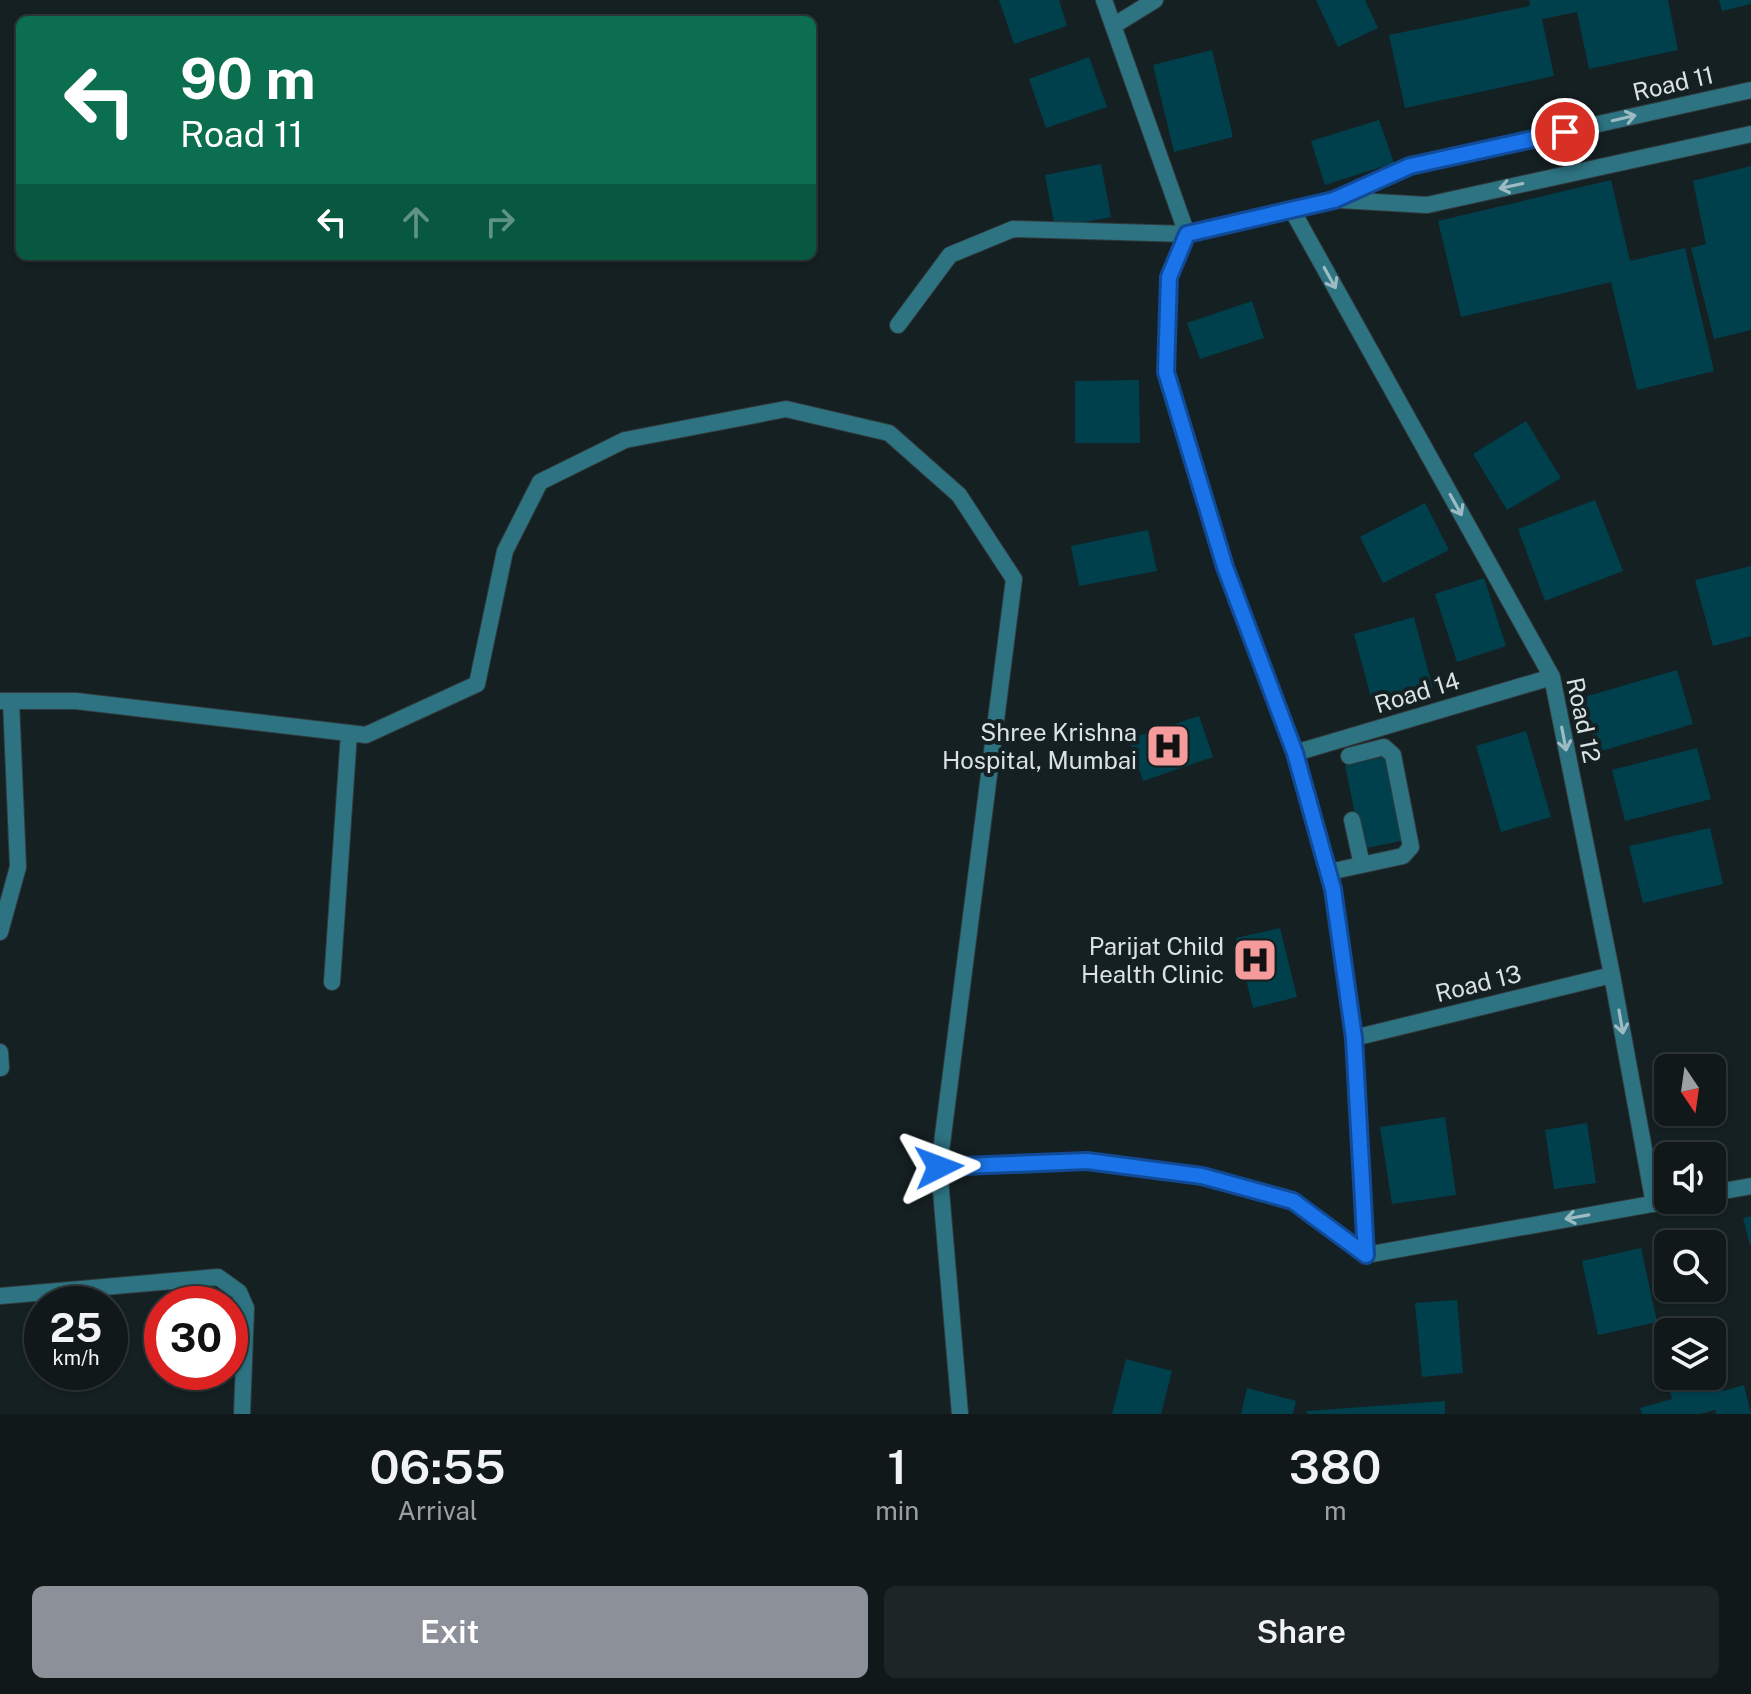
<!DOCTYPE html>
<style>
body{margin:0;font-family:"Public Sans",sans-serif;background:#1e2527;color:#f1f3f6;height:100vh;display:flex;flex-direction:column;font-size:30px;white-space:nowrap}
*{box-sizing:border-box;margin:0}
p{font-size:26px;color:#9ca0a2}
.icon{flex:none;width:44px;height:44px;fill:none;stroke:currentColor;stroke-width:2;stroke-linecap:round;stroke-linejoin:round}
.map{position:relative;height:1414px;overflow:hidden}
.panel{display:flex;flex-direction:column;background:#10181a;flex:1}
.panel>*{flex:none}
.banner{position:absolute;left:16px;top:16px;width:800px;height:244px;border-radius:12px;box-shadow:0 2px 6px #0004,0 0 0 2px #303739;background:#0b6e4f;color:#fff;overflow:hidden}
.needle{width:52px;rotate:167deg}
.tools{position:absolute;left:1654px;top:1054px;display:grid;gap:16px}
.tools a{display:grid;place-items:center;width:72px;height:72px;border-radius:12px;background:#10181a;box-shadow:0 2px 6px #0004,0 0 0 2px #303739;font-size:40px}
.speed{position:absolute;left:24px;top:1286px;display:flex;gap:16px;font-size:40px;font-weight:700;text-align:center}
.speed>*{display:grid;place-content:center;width:104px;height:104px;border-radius:50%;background:#10181a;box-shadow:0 2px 6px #0004,0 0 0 2px #303739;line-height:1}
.speed small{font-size:20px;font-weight:400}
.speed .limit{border:12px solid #d22;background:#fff;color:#111}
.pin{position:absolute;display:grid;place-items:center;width:68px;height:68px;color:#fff;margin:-34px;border:4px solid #fff;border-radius:50%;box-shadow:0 2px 8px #0007}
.me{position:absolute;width:88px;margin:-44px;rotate:87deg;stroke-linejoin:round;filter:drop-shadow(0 0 6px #0008)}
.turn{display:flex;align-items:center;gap:28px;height:168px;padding:0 32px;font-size:36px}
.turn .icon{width:104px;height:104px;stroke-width:2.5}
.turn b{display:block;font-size:56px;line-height:68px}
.lanes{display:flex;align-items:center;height:76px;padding:0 32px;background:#0003;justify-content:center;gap:40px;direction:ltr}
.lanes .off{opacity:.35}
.eta{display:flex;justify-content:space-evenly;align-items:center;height:136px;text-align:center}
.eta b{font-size:48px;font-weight:600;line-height:56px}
.cta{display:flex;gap:16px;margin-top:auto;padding:16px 32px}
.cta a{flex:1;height:92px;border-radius:12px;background:#8c9099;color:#fff;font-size:32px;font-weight:600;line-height:92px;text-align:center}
.cta a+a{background:#1e2527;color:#f1f3f6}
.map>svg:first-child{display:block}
</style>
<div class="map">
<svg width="1751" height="1414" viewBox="0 0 1751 1414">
<rect width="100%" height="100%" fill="#152023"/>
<!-- building -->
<path fill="#00404c" d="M999,0H1059L1067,26L1014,44Z
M1316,0H1365L1378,28L1338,47Z
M1529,0H1668L1678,50L1589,69L1577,12L1542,19L1554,76L1405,108L1389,35L1530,6Z
M1719,0H1751V4L1722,11Z
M1212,50L1233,137L1174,152L1153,65Z
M1089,57L1107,107L1046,128L1029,79Z
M1379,120L1394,163L1325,185L1311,141Z
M1101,164L1111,217L1055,228L1045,175Z
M1751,166V330L1714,339L1691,248L1706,244L1693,181Z
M1611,180L1630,261L1685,248L1714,371L1637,390L1611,282L1461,317L1438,221Z
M1252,301L1264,338L1200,359L1187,323Z
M1139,380L1140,443H1075V381Z
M1526,421L1561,478L1507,510L1473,454Z
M1595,500L1623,571L1545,601L1518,529Z
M1425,503L1449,550L1383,583L1360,537Z
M1148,530L1157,571L1079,586L1071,546Z
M1751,566V636L1713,646L1695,580Z
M1484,578L1506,646L1457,662L1435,594Z
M1414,617L1433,689L1373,705L1354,634Z
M1677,670L1693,724L1598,752L1581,698Z
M1199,716L1213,757L1143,781L1129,739Z
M1526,731L1551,817L1501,832L1476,746Z
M1697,748L1711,799L1625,821L1612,770Z
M1389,756L1406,840L1362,849L1345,765Z
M1710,828L1723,884L1643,903L1629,846Z
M1280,928L1297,997L1253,1008L1236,938Z
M1445,1117L1456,1195L1392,1204L1380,1127Z
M1587,1123L1596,1183L1554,1189L1545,1130Z
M1751,1216V1245H1750L1743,1218Z
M1641,1248L1657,1322L1598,1335L1582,1261Z
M1457,1300L1463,1373L1422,1377L1415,1303Z
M1713,1353L1723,1391L1744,1385L1751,1414H1716L1715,1410L1700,1414H1642L1640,1408L1672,1399L1662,1363L1668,1361V1376H1712Z
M1126,1359L1172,1371L1161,1414H1112Z
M1247,1388L1296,1401L1293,1414H1241Z
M1445,1401V1414H1307V1411Z"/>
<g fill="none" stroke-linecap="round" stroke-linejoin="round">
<!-- street casing -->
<g stroke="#313b3e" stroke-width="18">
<path id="street" d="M1104,0L1187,234
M1113,26L1155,0
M1340,200L1427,205L1751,134
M1292,210L1552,677L1612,975L1654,1204
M1187,234L1169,277L1166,372L1225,567L1295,753L1333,889L1354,1038L1366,1255
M898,325L950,255L1013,229L1187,234L1334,200L1410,166L1751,90
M0,701H76L366,735L477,684L505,551L540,482L625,440L786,409L889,433L959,495L1014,579L939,1167L960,1414
M1295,753L1552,677
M1352,820L1362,865
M1329,872L1403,856L1411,847L1393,755L1384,747L1349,756
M0,932L18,867L11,701
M332,982L349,733
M1354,1038L1612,975
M0,1052L1,1068
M939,1167L1087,1161L1202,1176L1293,1201L1366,1255L1674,1200
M1712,1193L1751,1186
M0,1296L218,1277L239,1292L246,1308L242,1414"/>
</g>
<!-- street -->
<use href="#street" stroke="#2d7382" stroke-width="16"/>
</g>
<!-- one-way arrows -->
<defs><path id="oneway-shaft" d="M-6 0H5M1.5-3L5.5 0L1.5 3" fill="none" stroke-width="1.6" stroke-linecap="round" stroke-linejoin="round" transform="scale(2)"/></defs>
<g stroke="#9dbbc2">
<use href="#oneway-shaft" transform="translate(1624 118) rotate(-13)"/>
<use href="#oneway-shaft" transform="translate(1511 186) rotate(168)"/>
<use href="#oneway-shaft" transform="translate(1330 278) rotate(61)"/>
<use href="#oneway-shaft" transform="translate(1456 505) rotate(61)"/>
<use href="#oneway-shaft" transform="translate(1564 739) rotate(79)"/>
<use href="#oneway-shaft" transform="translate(1621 1022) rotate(80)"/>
<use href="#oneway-shaft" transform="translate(1577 1217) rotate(170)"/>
</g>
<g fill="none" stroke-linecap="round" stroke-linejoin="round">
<!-- route casing -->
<g stroke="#114b97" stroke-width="20">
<path id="route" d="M939,1167L1087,1161L1202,1176L1293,1201L1366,1255L1354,1038L1333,889L1295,753L1225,567L1166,372L1169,277L1187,234L1334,200L1410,166L1565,132"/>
</g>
<!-- route -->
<use href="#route" stroke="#1a73e8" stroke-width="14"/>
</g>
<!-- icons -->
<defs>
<g id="hospital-square" transform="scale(2.3)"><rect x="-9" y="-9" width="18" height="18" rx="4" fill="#f59b9b" stroke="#152023"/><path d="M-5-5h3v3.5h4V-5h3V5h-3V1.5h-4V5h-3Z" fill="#111"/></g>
</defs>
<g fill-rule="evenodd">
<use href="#hospital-square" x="1168" y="746"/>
<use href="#hospital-square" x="1255" y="960"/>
</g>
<g text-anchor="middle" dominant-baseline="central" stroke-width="8" stroke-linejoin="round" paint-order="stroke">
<!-- street labels -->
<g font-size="24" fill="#dae2e4" stroke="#152023">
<text transform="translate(1673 83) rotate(-13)">Road 11</text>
<text transform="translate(1417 692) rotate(-17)">Road 14</text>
<text transform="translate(1584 720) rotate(78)">Road 12</text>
<text transform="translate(1478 983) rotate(-14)">Road 13</text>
</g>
<!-- poi labels -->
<g font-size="24" fill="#dae2e4" stroke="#152023" text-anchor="end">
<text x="1137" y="732">Shree Krishna<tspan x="1137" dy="28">Hospital, Mumbai</tspan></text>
<text x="1224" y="946">Parijat Child<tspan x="1224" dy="28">Health Clinic</tspan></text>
</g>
</g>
</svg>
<div class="tools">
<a><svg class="needle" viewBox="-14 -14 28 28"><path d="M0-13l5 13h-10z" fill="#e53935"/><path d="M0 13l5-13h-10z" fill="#9ca0a2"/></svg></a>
<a><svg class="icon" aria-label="sound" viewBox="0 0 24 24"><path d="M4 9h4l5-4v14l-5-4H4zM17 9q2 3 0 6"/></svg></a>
<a><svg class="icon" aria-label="search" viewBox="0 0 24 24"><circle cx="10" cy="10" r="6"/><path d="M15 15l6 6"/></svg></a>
<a><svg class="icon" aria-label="layers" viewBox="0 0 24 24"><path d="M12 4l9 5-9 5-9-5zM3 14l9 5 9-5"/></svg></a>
</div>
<div class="speed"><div>25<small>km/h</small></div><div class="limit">30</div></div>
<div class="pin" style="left:1565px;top:132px;background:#d93025"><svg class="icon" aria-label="arrive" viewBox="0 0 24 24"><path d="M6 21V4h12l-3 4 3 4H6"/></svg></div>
<svg class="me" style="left:939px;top:1167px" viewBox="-20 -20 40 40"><path d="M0-17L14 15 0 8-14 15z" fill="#1a73e8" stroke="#fff" stroke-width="4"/></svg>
<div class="banner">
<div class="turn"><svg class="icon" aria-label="left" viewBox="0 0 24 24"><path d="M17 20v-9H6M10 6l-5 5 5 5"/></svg><div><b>90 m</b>Road 11</div></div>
<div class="lanes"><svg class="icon" aria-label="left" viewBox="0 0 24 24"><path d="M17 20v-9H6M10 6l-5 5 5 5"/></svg><svg class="icon off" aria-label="ahead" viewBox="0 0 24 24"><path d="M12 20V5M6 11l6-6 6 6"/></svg><svg class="icon off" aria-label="right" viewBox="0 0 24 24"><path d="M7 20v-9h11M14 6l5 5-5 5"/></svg></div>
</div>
</div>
<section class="panel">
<div class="eta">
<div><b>06:55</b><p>Arrival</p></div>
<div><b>1</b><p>min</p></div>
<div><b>380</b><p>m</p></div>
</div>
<div class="cta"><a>Exit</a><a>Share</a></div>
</section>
